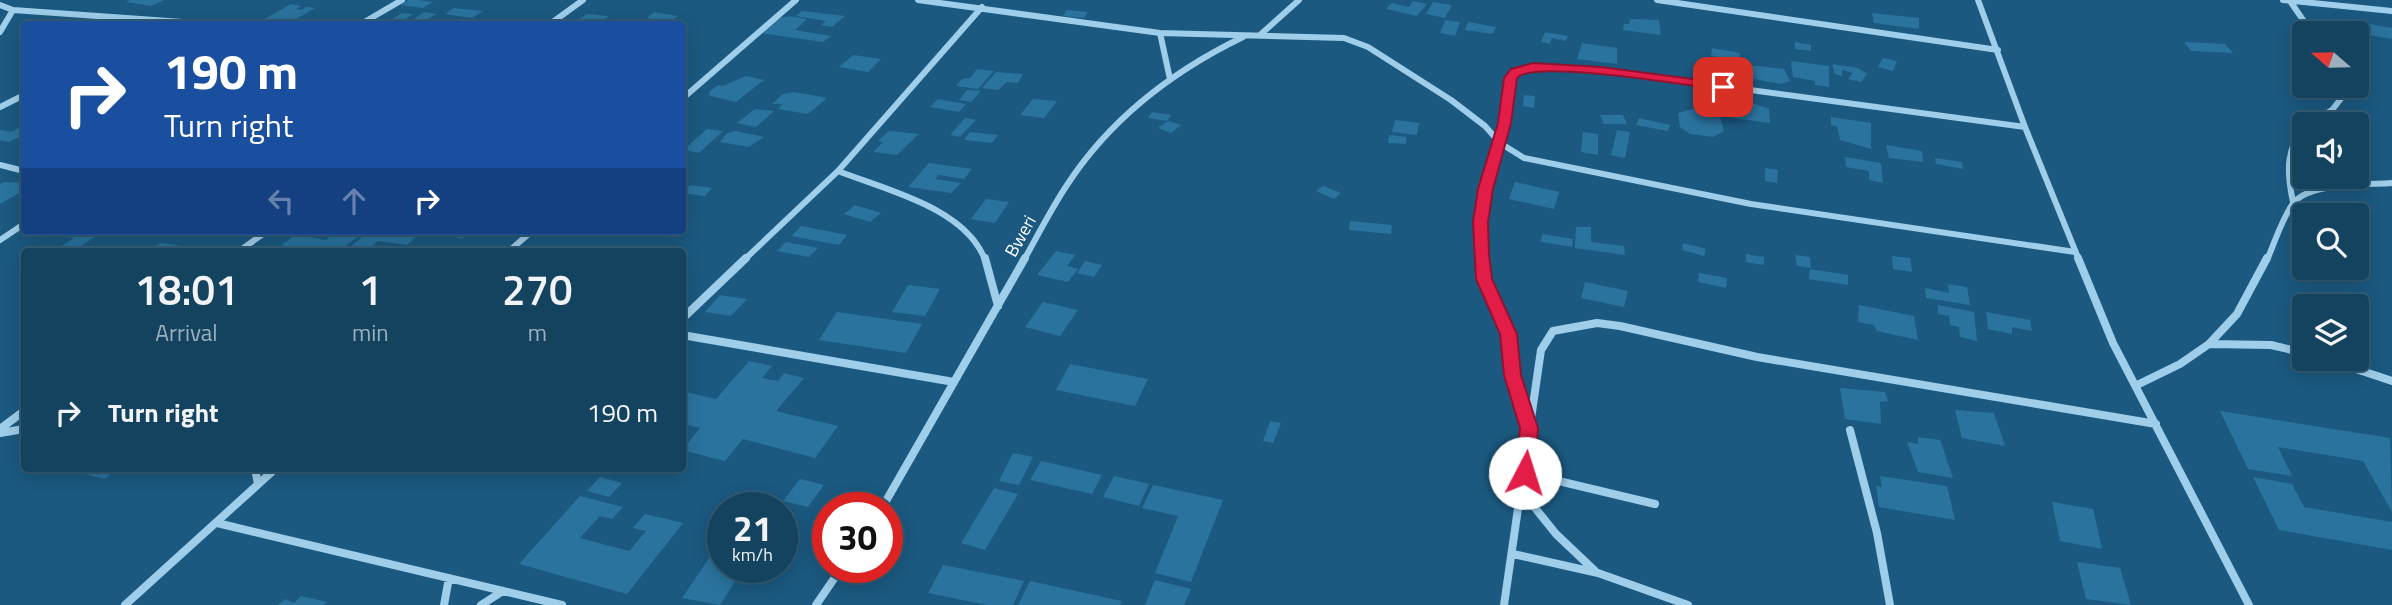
<!DOCTYPE html>
<style>
body{margin:0;font-family:"Titillium Web",sans-serif;background:#214e69;color:#f1f3f6;height:100vh;display:flex;flex-direction:column;font-size:26px;white-space:nowrap}
*{box-sizing:border-box;margin:0}
p{font-size:23px;color:#9db0bd}
.icon{flex:none;width:38px;height:38px;fill:none;stroke:currentColor;stroke-width:2;stroke-linecap:round;stroke-linejoin:round}
.map{position:relative;flex:1;overflow:hidden}
.sheet{position:absolute;left:21px;top:248px;width:665px;height:224px;display:flex;flex-direction:column;background:#144360;border-radius:7px;box-shadow:0 4px 18px #0003,0 0 0 2px #335c75}
.sheet>*{flex:none}
.top-card{position:absolute;left:21px;top:21px;width:665px;height:214px;border-radius:7px;box-shadow:0 4px 18px #0003,0 0 0 2px #335c75;background:#1a4fa0;color:#fff;overflow:hidden}
.needle{width:46px;rotate:290deg}
.buttons{position:absolute;left:2292px;top:21px;display:grid;gap:14px}
.buttons a{display:grid;place-items:center;width:77px;height:77px;border-radius:7px;background:#144360;box-shadow:0 4px 18px #0003,0 0 0 2px #335c75;font-size:35px}
.speed{position:absolute;left:707px;top:492px;display:flex;gap:14px;font-size:35px;font-weight:700;text-align:center}
.speed>*{display:grid;place-content:center;width:91px;height:91px;border-radius:50%;background:#144360;box-shadow:0 4px 18px #0003,0 0 0 2px #335c75;line-height:1}
.speed small{font-size:18px;font-weight:400}
.speed .limit{border:10px solid #d22;background:#fff;color:#111}
.pin{position:absolute;display:grid;place-items:center;width:60px;height:60px;color:#fff;margin:-30px;border-radius:14px;box-shadow:0 4px 10px #0006}
.me{position:absolute;width:77px;margin:-38px;rotate:5deg;stroke-linejoin:round;filter:drop-shadow(0 0 5px #0008)}
.turn{display:flex;align-items:center;gap:24px;height:147px;padding:0 28px;font-size:32px}
.turn .icon{width:91px;height:91px;stroke-width:2.5}
.turn b{display:block;font-size:49px;line-height:60px}
.lanes{display:flex;align-items:center;height:66px;padding:0 28px;background:#0003;justify-content:center;gap:35px;direction:ltr}
.lanes .off{opacity:.35}
.eta{display:flex;justify-content:space-evenly;align-items:center;height:119px;text-align:center}
.eta b{font-size:42px;font-weight:600;line-height:49px}
ul{padding:0;list-style:none}
li{display:flex;align-items:center;gap:21px;height:91px;padding:0 28px}
li div{flex:1}
li b{display:block;font-size:26px}
li em{font-style:normal}
.map>svg:first-child{display:block}
</style>
<div class="map">
<svg width="2392" height="605" viewBox="0 0 2392 605">
<rect width="100%" height="100%" fill="#1b5980"/>
<!-- building -->
<path fill="#2a739e" d="M130,0H164L151,6L126,2Z
M408,0H419L433,2L423,8L400,5Z
M1413,1L1427,4L1417,16L1386,9L1391,3L1409,7Z
M1433,2L1452,5L1445,18L1426,14Z
M291,4L301,6L296,9L301,10L307,7L315,8L289,23L278,20L272,24L261,21Z
M454,8L483,11L472,18L445,14Z
M1067,10L1088,12L1084,18L1063,16Z
M802,11L845,16L832,27L821,25L826,21L796,16Z
M424,12L436,14L420,24H406Z
M654,12L678,16L670,22L647,18Z
M402,13L413,14L400,23L389,21Z
M1872,13L1919,18V29L1874,23Z
M587,14L609,16L598,24H573Z
M790,16L807,19L795,30L831,36L823,42L761,33L780,18Z
M1630,19L1659,20L1661,35L1623,30L1624,24H1629Z
M2342,19L2392,28V39L2347,31Z
M1445,20L1460,22L1455,36L1440,33Z
M1468,22L1496,27L1493,34L1465,30Z
M1545,32L1568,36L1566,41L1552,38L1550,44L1541,42Z
M1795,42L1811,45V51L1795,49Z
M2184,42L2225,44L2233,53L2191,51Z
M1582,43L1617,48V64L1577,59Z
M1712,48L1740,53L1739,60L1750,62L1748,65L1784,69L1790,81L1781,84L1748,78V66L1745,72L1734,70L1739,61L1711,56Z
M853,55L881,59L868,72L839,67Z
M1883,58L1897,61L1893,71L1878,67Z
M1791,61L1829,66V87L1815,85V81L1793,77Z
M1832,64L1858,68L1867,74L1861,82L1848,79L1853,73L1842,70V76L1835,74Z
M977,69L994,71L978,89L956,86L962,79L970,78Z
M996,72L1023,74L1018,83L1007,82L998,90L982,88Z
M746,76L764,80L736,102L710,96L709,92L718,85L723,86Z
M967,90L981,91L971,102L959,100Z
M794,92L827,98L808,114L778,109L783,104H772L783,94Z
M1524,95L1535,96L1534,108L1523,106Z
M938,99L966,104L959,112L930,107Z
M1033,99L1057,101L1044,118L1020,115Z
M1730,101L1749,102L1769,109L1770,123L1732,118Z
M1697,108L1719,113L1724,131L1713,137L1690,134L1680,127L1678,113Z
M755,109L774,111L756,127L737,123Z
M1152,112L1171,115L1167,121L1148,118Z
M1600,115H1623L1627,124H1604Z
M1831,117L1871,123V149L1840,140L1837,126L1831,125Z
M965,118L976,120L960,137L950,135Z
M1639,118L1670,125L1668,131L1636,125Z
M1395,120L1419,123L1417,135L1392,132Z
M1168,121L1181,125L1171,133L1158,128Z
M24,125V135L9,142L0,140V130L11,132Z
M707,129L723,131L699,153L683,150Z
M1617,130L1630,132L1625,158L1611,155Z
M735,131L764,137L749,147L720,142L727,133Z
M889,131L919,134L897,155L873,152L883,142L878,141Z
M970,132L998,135L992,143L964,140Z
M1583,132L1598,134V155L1581,152Z
M1389,135L1406,137V144L1388,143Z
M1886,145L1922,151L1923,162L1889,158Z
M1845,157L1881,163L1883,183L1869,180V171L1846,167Z
M1935,158L1962,162L1963,169L1936,164Z
M929,163L972,169L964,179L939,175L935,179L961,183L951,193L908,187Z
M1765,168L1778,170L1777,183L1765,181Z
M4,182L24,183V190L0,204V184Z
M1515,182L1559,192L1554,209L1509,199Z
M690,185L712,188L705,196L683,193Z
M1323,186L1341,193L1334,199L1316,191Z
M986,199L1009,202L995,223L971,219Z
M855,205L881,213L870,222L844,214Z
M1350,221L1392,225L1391,234L1349,230Z
M801,226L847,235L839,245L791,236Z
M1576,227H1591V242L1624,246L1625,255L1575,248Z
M46,231H93L101,233L71,252H52L74,238L43,233Z
M338,231H366L337,252H310L281,245L297,234L325,240Z
M369,231H383L417,236L407,245L378,241L365,252H344Z
M435,231H473L462,239Z
M1542,234L1573,239L1572,247L1541,242Z
M786,242L818,248L809,257L777,251Z
M161,243L188,247L181,252H135L139,249L149,250Z
M1683,243L1706,249L1704,256L1682,250Z
M1056,251L1075,255L1067,266L1078,269L1068,282L1037,275Z
M1746,254L1764,257V265L1746,262Z
M1795,255L1810,257L1811,268L1797,266Z
M1892,256L1910,258L1912,272L1893,269Z
M1085,261L1102,265L1094,277L1077,273Z
M1810,269L1848,275V285L1809,279Z
M1699,273L1727,278L1726,288L1698,282Z
M1585,282L1628,291L1624,307L1581,298Z
M1948,284L1967,287L1970,305L1926,298L1925,288L1949,293Z
M908,285L940,289L925,316L892,312Z
M720,295L747,299L731,316L705,312Z
M1043,302L1078,310L1060,336L1025,327Z
M1859,305L1914,316L1918,340L1877,331L1874,325L1858,322Z
M1938,305L1974,312L1977,341L1960,337L1959,327L1950,325L1949,316L1938,314Z
M837,312L922,324L906,353L819,340Z
M1986,312L2030,320L2032,331L2012,327V334L1988,329Z
M749,361L772,366L762,378L778,381L784,373L804,378L776,411L838,426L815,458L743,439L725,461L682,450L700,428L682,424V391L716,399Z
M1070,364L1148,379L1135,406L1056,390Z
M1840,388L1885,392L1888,401L1880,402L1881,424L1845,419Z
M1955,410L1994,413L2005,446L1962,438Z
M2220,411L2390,438L2392,512L2363,461L2278,447L2292,476L2248,469Z
M1270,421L1281,423L1273,443L1263,441Z
M1918,437L1940,440L1953,478L1918,472L1907,442L1918,444Z
M1013,453L1033,457L1019,485L999,481Z
M1041,461L1102,475L1092,494L1030,480Z
M66,469H116L105,479Z
M1114,476L1149,484L1139,506L1103,497Z
M1880,476L1947,486L1955,520L1879,507L1876,486L1882,487Z
M600,477L622,483L609,497L587,491Z
M2253,477L2292,484L2304,507L2392,522V550L2279,530Z
M800,479L824,485L808,507L783,501Z
M1153,485L1223,500L1191,582L1155,573L1178,516L1142,508Z
M994,488L1018,494L985,550L961,543Z
M580,496L623,507L612,519L600,516L580,538L629,551L646,531L633,528L645,514L683,523L627,594L519,564Z
M2052,502L2093,509L2102,549L2060,541Z
M716,548L723,549V567H744L720,605L682,598Z
M2077,562L2120,568L2131,605L2086,599Z
M943,565L1024,581L1013,605H987L928,593Z
M1155,580L1191,589L1184,605H1145Z
M1030,581L1122,601L1120,605H1018Z
M301,596L327,602L323,605H278L285,599L294,603Z"/>
<g fill="none" stroke-linecap="round" stroke-linejoin="round">
<!-- minor-far1 -->
<path stroke="#9fceea" stroke-width="6" d="M918,0L1160,33L1344,38L1368,47L1451,100L1485,126L1500,143L1524,158L1751,204L2075,252
M1657,0L1998,50
M1978,0L2025,127L2079,260
M2283,0L2392,11
M2290,1L2312,33
M0,5L13,10L211,24
M361,24L402,0
M550,24L583,0
M0,32L13,10
M1160,33L1170,79
M1260,35L1299,0
M682,99L796,0
M0,107L24,95
M2307,124L2332,110L2351,86
M0,165L24,171
M838,171C886,190 966,208 985,260
M2293,202C2287,174 2285,149 2305,126
M0,240L24,224
M244,248L268,252
M238,252L267,231
M508,252L532,231
M744,260L838,171L982,7
M1024,260C1038,235 1051,209 1067,185C1110,119 1173,71 1243,37
M1483,260L1480,222L1486,189L1505,123L1510,78L1515,71L1533,66L1601,70L2025,127
M2267,260C2275,242 2281,221 2292,205C2306,182 2368,185 2392,183"/>
<!-- minor -->
<path stroke="#9fceea" stroke-width="8" d="M985,258L998,306
M1483,258L1484,279L1508,334L1513,375L1528,425
M2078,258L2113,343L2249,605
M682,319L746,258
M682,335L954,382
M2209,344L2237,314L2267,258
M2326,359L2392,381
M2137,385L2180,364L2209,344L2271,345L2305,353
M0,429L24,411
M1850,430L1877,533L1890,605
M0,433L24,429
M255,469L258,484
M1525,473L1655,504
M1523,493L1556,534L1595,571
M882,508L1025,258
M217,523L562,605
M1513,554L1598,573L1688,605
M125,605L275,469
M444,605L449,578
M481,605L503,591
M816,605L842,567
M1504,605L1541,350L1553,331L1597,323L1620,326L1757,357L2156,424"/>
</g>
<!-- route -->
<path fill="#e11d48" stroke="#92132f" stroke-width="2" d="M1533,63L1601,67L1723,83L1729,87L1723,90C1692,86 1532,59 1517,78L1511,123L1493,189L1488,222L1489,255L1492,279L1517,334L1521,375L1538,428L1535,473L1532,478H1519L1516,473L1520,428L1504,375L1500,334L1476,279L1473,222L1478,189L1498,123L1504,78L1511,69Z"/>
<g text-anchor="middle" dominant-baseline="central" stroke-width="7" stroke-linejoin="round" paint-order="stroke">
<!-- street labels -->
<g font-size="18" fill="#fff" stroke="#1b5980">
<text transform="translate(1020 236) rotate(-61)">Bweri</text>
</g>
</g>
</svg>
<div class="buttons">
<a><svg class="needle" viewBox="-14 -14 28 28"><path d="M0-13l5 13h-10z" fill="#e53935"/><path d="M0 13l5-13h-10z" fill="#9db0bd"/></svg></a>
<a><svg class="icon" aria-label="sound" viewBox="0 0 24 24"><path d="M4 9h4l5-4v14l-5-4H4zM17 9q2 3 0 6"/></svg></a>
<a><svg class="icon" aria-label="search" viewBox="0 0 24 24"><circle cx="10" cy="10" r="6"/><path d="M15 15l6 6"/></svg></a>
<a><svg class="icon" aria-label="layers" viewBox="0 0 24 24"><path d="M12 4l9 5-9 5-9-5zM3 14l9 5 9-5"/></svg></a>
</div>
<div class="speed"><div>21<small>km/h</small></div><div class="limit">30</div></div>
<div class="pin" style="left:1723px;top:87px;background:#d93025"><svg class="icon" aria-label="arrive" viewBox="0 0 24 24"><path d="M6 21V4h12l-3 4 3 4H6"/></svg></div>
<svg class="me" style="left:1525px;top:473px" viewBox="-20 -20 40 40"><circle r="19" fill="#fff"/><path d="M0-13L10 11 0 6-10 11z" fill="#e11d48"/></svg>
<div class="top-card">
<div class="turn"><svg class="icon" aria-label="right" viewBox="0 0 24 24"><path d="M7 20v-9h11M14 6l5 5-5 5"/></svg><div><b>190 m</b>Turn right</div></div>
<div class="lanes"><svg class="icon off" aria-label="left" viewBox="0 0 24 24"><path d="M17 20v-9H6M10 6l-5 5 5 5"/></svg><svg class="icon off" aria-label="ahead" viewBox="0 0 24 24"><path d="M12 20V5M6 11l6-6 6 6"/></svg><svg class="icon" aria-label="right" viewBox="0 0 24 24"><path d="M7 20v-9h11M14 6l5 5-5 5"/></svg></div>
</div>
<section class="sheet">
<div class="eta">
<div><b>18:01</b><p>Arrival</p></div>
<div><b>1</b><p>min</p></div>
<div><b>270</b><p>m</p></div>
</div>
<ul>
<li><svg class="icon" aria-label="right" viewBox="0 0 24 24"><path d="M7 20v-9h11M14 6l5 5-5 5"/></svg><div><b>Turn right</b></div><em>190 m</em></li>
</ul>
</section>
</div>
